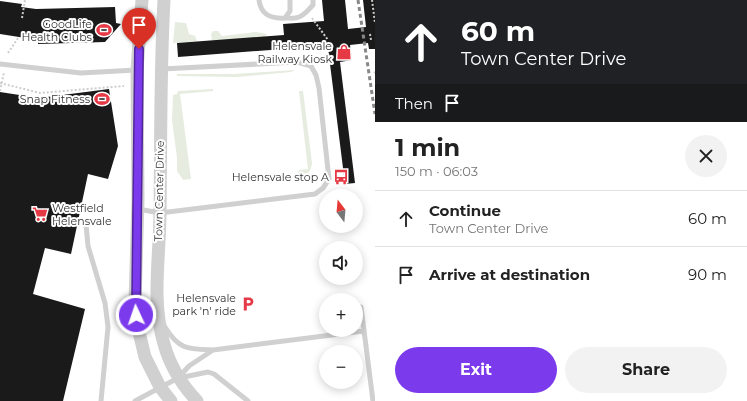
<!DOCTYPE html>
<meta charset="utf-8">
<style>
body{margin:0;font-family:Montserrat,sans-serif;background:#f2f2f2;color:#222;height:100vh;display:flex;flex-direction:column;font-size:15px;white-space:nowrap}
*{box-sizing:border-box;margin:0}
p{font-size:13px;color:#767676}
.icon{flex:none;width:22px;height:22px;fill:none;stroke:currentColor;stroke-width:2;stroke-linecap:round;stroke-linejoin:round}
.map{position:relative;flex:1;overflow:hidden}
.side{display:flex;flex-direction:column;background:#fff;width:372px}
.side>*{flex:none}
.banner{background:#202124;color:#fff;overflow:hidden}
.needle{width:26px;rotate:344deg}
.buttons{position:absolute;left:319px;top:189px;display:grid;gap:8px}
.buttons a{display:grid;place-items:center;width:44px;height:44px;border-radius:50%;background:#fff;box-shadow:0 2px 10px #0003;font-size:20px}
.pin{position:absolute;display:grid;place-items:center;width:34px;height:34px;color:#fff;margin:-41px -17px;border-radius:50% 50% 50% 0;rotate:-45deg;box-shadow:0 0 4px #0007}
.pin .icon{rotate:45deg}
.me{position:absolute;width:44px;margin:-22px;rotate:357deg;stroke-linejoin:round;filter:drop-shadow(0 0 3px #0008)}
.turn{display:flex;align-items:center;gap:14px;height:84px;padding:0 20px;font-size:18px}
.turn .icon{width:52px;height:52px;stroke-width:2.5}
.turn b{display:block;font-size:28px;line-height:34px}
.then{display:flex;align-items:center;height:38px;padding:0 20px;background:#0003;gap:8px;font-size:15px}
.round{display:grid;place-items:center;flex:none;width:42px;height:42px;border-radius:21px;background:#f2f2f2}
.overview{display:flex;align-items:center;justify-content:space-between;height:68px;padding:0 20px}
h1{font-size:24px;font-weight:700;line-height:30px}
.cta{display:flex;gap:8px;margin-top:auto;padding:8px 20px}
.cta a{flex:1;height:46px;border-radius:24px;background:#7c3aed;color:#fff;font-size:16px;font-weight:700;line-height:46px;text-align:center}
.cta a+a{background:#f2f2f2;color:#222}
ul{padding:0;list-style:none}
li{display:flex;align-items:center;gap:12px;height:56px;padding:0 20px;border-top:1px solid #e0e0e0}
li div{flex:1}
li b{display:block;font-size:15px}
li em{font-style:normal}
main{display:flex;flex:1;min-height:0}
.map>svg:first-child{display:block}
</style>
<main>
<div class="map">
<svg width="375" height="401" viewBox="0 0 375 401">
<rect width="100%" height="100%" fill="#fff"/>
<!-- green -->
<path fill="#e6ecdf" d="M175,22L186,23L189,34L195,36L197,41L173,43Z
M213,31H218L222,36L256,32L267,34L265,37L212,41L211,34Z
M295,70L291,72L237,77L177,76V74H234Z
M213,89V91L180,94L191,179L183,180L177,171V158L172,120L173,95L177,94L178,91Z
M299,91H303L312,163C311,172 306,178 296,179L299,170L308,169Z"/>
<!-- building -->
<path fill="#1a1a1a" d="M322,0H345L348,29L366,27L363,0H375V49H369L368,43L350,45L352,60L340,62L355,183L345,184L328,48H324L323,46L178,57L177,43L284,35L283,24L324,21Z
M0,1L22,4L21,7L36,9L115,7L116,23L121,24L105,42L38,44V40L0,34Z
M109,89L118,146L108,179L88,174L71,254L45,248L33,294L85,309L63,401H0V92L39,98Z"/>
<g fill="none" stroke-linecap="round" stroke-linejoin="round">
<!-- path -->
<path stroke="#cdcdcd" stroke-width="2" stroke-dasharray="2 2" stroke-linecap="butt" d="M372,0L375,23
M22,18L25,0
M312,18L328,40
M370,34L371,40
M8,53L18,38
M374,73L375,72
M0,83L40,93L124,86
M0,91L4,72"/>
<!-- service -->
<path stroke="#d0d0d0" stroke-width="5" d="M259,0C261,16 272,19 286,18C290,18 295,19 299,17C305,15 309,9 313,5V0
M285,18L290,11V0
M0,64L81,73L136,70
M138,209L160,213L315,194L323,188L329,179L319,88L316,75L311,66L297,62L162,69
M86,224L88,246L105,303L108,327L101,401
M361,307L373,401
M165,327C179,350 188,349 213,350
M179,378L208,372L214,374L248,401
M135,401L178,378L189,366L213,350L364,331"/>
<!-- tertiary -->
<path stroke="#d0d0d0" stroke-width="13" d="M142,0L137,70L138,200L135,303L139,332L145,357L160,387L171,401
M164,0C160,71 161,141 160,212C160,257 151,300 164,344C170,366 182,385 197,401"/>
<!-- rail -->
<path stroke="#888" stroke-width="3" stroke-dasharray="4 3" stroke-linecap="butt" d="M358,0L375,114"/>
</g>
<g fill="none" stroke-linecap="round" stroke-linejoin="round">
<!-- route casing -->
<g stroke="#51269a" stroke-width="10">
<path id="route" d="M136,315L139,49"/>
</g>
<!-- route -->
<use href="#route" stroke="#7c3aed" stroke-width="7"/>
</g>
<!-- icons -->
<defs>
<g id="stadium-bare" transform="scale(1.2)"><path d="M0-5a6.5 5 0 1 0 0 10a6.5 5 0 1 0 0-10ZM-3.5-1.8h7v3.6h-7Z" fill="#e63946" stroke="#fff" stroke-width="2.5" paint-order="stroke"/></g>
<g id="shop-bare" transform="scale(1.2)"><path d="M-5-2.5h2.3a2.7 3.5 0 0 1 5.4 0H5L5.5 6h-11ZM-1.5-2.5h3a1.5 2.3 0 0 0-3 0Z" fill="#e63946" stroke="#fff" stroke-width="2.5" paint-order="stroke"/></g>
<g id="bus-bare" transform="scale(1.2)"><path d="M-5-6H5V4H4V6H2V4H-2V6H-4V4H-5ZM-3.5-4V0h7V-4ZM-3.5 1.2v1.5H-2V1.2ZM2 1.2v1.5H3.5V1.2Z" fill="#e63946" stroke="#fff" stroke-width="2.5" paint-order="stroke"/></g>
<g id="supermarket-bare" transform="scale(1.2)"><path d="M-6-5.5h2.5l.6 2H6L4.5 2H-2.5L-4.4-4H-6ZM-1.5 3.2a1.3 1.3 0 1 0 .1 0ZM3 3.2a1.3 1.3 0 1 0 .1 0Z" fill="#e63946" stroke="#fff" stroke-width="2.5" paint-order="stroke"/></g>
<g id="parking-bare" transform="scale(1.2)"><path d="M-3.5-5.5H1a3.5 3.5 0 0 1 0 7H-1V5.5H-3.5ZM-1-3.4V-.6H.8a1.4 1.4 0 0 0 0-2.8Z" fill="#e63946" stroke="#fff" stroke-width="2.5" paint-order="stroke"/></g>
</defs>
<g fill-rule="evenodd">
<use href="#stadium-bare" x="104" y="30"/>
<use href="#shop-bare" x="344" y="52"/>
<use href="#stadium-bare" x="102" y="99"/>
<use href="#bus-bare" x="341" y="177"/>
<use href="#supermarket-bare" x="40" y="214"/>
<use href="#parking-bare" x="248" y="304"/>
</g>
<g text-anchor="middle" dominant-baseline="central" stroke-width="4" stroke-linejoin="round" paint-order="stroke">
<!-- poi labels -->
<g font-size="11" fill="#333" stroke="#fff" text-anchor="end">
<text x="92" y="24">GoodLife<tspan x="92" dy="13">Health Clubs</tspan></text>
<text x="332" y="46">Helensvale<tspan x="332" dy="13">Railway Kiosk</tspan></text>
<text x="90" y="99">Snap Fitness</text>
<text x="329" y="177">Helensvale stop A</text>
<text x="52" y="208" text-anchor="start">Westfield<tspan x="52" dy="13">Helensvale</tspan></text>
<text x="236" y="298">Helensvale<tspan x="236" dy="13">park 'n' ride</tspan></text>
</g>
<!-- street labels -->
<g font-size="11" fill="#333" stroke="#fff">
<text transform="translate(159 191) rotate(-89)">Town Center Drive</text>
</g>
</g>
</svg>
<div class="buttons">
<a><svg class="needle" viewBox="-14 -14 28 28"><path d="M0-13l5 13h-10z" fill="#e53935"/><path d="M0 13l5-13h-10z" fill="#767676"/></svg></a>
<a><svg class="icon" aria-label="sound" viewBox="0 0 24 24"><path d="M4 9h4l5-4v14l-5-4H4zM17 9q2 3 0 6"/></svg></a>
<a>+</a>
<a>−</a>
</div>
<div class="pin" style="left:139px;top:49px;background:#d93025"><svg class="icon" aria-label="arrive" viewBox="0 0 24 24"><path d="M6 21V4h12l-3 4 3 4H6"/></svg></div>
<svg class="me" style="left:136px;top:315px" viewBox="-20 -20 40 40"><circle r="17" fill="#7c3aed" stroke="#fff" stroke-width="3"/><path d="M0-11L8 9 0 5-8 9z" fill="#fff"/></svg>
</div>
<section class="side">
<div class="banner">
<div class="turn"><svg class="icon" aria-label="ahead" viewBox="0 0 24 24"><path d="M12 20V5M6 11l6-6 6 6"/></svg><div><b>60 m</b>Town Center Drive</div></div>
<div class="then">Then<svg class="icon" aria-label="arrive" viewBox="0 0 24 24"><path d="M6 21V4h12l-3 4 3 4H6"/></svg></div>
</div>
<div class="overview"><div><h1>1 min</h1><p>150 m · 06:03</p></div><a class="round"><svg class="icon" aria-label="close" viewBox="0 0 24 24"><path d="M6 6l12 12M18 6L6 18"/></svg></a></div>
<ul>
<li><svg class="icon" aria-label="ahead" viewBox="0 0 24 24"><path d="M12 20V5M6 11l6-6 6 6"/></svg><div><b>Continue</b><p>Town Center Drive</p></div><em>60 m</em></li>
<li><svg class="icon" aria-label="arrive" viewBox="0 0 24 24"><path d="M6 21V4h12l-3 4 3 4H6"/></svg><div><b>Arrive at destination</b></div><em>90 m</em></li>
</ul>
<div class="cta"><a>Exit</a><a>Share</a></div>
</section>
</main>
